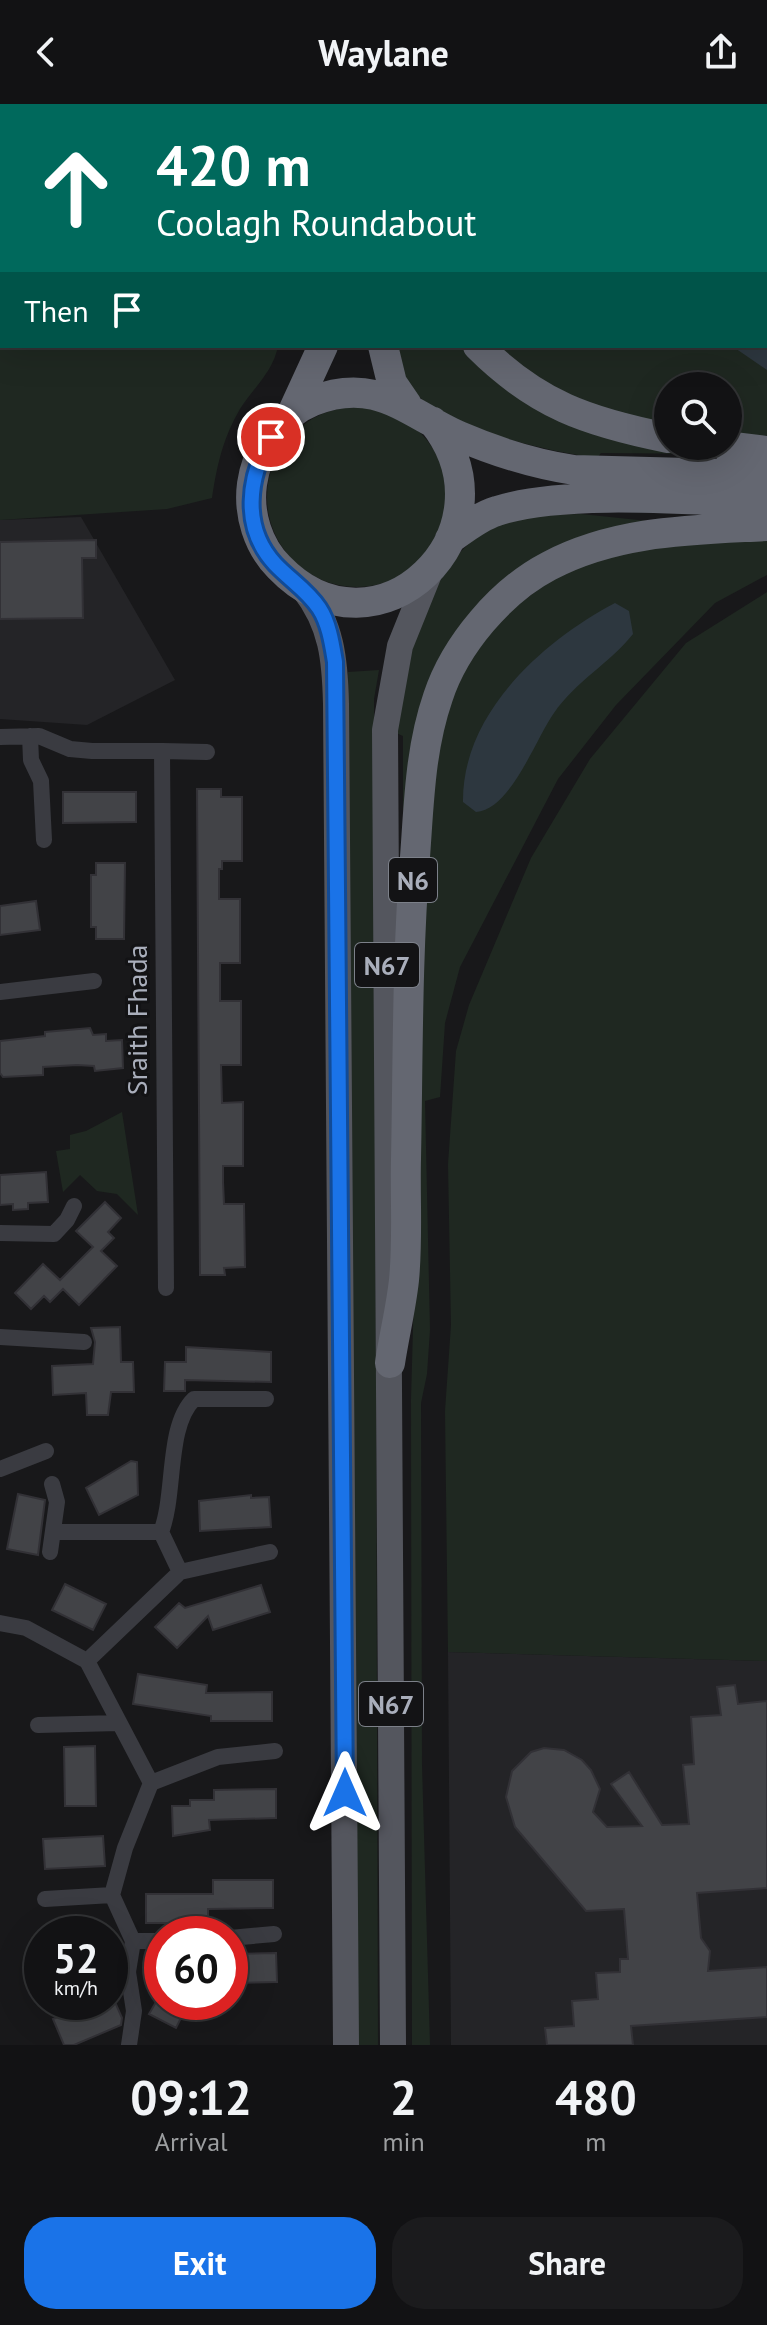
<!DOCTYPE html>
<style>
body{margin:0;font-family:"PT Sans",sans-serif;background:#1b1b1d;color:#f1f3f6;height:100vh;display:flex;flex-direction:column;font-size:30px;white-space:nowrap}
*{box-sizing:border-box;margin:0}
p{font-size:26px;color:#9c9ea0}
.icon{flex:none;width:44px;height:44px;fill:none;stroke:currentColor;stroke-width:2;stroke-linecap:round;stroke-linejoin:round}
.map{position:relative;height:1941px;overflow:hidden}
.drawer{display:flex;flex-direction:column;background:#121214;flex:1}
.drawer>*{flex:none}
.banner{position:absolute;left:0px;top:0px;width:768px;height:244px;box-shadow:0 8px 32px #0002,0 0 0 2px #313234;background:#00695c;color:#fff;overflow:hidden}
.tools{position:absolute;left:654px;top:268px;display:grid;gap:16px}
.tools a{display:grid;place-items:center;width:88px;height:88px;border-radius:50%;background:#121214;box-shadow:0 8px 32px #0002,0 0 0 2px #313234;font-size:40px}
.speed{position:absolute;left:24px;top:1812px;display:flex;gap:16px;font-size:40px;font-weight:700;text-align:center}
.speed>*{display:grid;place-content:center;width:104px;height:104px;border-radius:50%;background:#121214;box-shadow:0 8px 32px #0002,0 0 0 2px #313234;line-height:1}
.speed small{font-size:20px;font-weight:400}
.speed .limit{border:12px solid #d22;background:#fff;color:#111}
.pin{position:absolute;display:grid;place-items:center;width:68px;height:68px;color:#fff;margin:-34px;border:4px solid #fff;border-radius:50%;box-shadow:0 2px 8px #0007}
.me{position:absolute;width:88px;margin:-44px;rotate:0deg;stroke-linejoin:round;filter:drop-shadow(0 0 6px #0008)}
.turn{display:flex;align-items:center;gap:28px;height:168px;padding:0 24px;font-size:36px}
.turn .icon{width:104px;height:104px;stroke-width:2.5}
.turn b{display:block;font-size:56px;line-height:68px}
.then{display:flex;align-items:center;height:76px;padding:0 24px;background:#0003;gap:16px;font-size:30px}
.eta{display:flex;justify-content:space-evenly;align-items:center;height:136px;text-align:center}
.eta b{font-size:48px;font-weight:700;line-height:56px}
.button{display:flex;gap:16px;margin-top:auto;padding:16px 24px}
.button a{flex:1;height:92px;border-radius:32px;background:#1a73e8;color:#fff;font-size:32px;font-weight:700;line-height:92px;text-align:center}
.button a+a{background:#1b1b1d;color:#f1f3f6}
header{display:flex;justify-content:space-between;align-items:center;height:104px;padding:0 24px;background:#121214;font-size:36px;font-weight:700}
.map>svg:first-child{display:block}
</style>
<header><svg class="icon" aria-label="back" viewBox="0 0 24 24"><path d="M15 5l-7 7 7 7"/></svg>Waylane<svg class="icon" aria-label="share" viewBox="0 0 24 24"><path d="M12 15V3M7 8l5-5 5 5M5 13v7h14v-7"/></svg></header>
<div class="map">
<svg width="767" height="1941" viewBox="0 0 767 1941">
<rect width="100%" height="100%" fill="#18181a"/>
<!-- built -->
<path fill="#242427" d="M81,413L175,576L87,621L0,615V416Z
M448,1548L767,1557V1941H451Z"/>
<!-- green -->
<path fill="#1f2821" d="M0,0H296L2,2V242H278C273,268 254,283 240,305C223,334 217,361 212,394L167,405L0,416Z
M415,0H767V333L728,328V282H668V318L658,315L656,321L573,300L491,242H766V2Z
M398,242H464L631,337L720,350L601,349L597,354C547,347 450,326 414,288C402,275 401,258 398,242Z
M267 393a90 90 0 1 1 180 0a90 90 0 1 1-180 0Z
M581,410L686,421L642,426L485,503L408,708L403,705V632L394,628C409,555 424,453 502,418C526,408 556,411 581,410Z
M767,435V471L715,499L616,601L558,675L460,863L445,919L440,993L425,997L430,1226L427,1270L421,1299L422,1661L430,1941H412L411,1296L428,685L451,584L499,515L570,462L644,439Z
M767,488V1557L448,1548L445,1307L451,1221L448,1060L456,947L469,901L531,754L590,655L686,539Z
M379,566L374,595L378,1941H356L348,568Z
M122,1008L138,1111L117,1090L97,1087L80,1071L63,1088L56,1047L70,1045V1031L86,1027Z"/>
<!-- water -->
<path fill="#2d373f" d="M767,197V266L732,242H766Z
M615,499L629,507L633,530C610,559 575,578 554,609C535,636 511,705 476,708L463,698C462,609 543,537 615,499Z"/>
<!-- building -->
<path fill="#424347" stroke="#323136" stroke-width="2" d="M96,436V454H82L83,514L0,515V438Z
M197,685H221V693H242V757H222V765H219V795H240V859H220V897H241V961H221L222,999L243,998V1062H223V1078L224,1100H244L245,1163L224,1164L225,1171H200Z
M63,688H136V718L63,719Z
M96,759H125L124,835H96V823H91V771H96Z
M36,797L40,826L0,831V802Z
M90,924L93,931L106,930V937L122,936L123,964L95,967L94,962L77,961L43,963V971L3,973L0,969V937L45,932V928Z
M46,1068L48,1098L28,1099V1105L13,1106V1100L0,1101V1071Z
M105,1098L121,1114L108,1128L114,1134L101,1147L117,1162L79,1201L63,1185L50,1198L44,1192L31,1205L15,1189L43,1160L60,1176L93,1143L76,1127Z
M120,1223L121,1258H133L134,1288H111L108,1311H87L86,1289L53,1291L52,1262L93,1260L95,1238L91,1224Z
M186,1243L271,1248V1278L185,1276V1287H164L165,1258H186Z
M131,1357L137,1358L138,1391L99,1411L86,1384Z
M18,1390L45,1396L38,1451L7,1445Z
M251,1391V1394L269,1393L271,1423L200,1427L199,1397Z
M65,1480L106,1500L93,1526L52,1506Z
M261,1481L270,1508L213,1526L208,1512L177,1544L155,1523L179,1499L185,1504Z
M138,1570L207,1581L206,1589L272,1588V1617H211V1612L133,1600Z
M735,1581L738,1600L767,1597V1784L697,1789L701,1834L710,1847L708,1867L767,1863V1913L631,1922L633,1941H547L545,1924L574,1922L572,1897L598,1895L596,1869L620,1868V1855H628L624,1805L586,1807L515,1723L506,1693L512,1667L531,1648L544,1644L564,1646L582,1656L591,1666L600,1685L593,1708L607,1723L642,1722L611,1680L629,1668L662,1721L689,1720L683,1661L694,1660L691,1613L721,1611L717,1583Z
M95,1642L96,1702H65L64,1643Z
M276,1685V1714L209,1716L210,1726L173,1732L172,1702H190V1696H214V1686Z
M103,1732L105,1762L45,1765L43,1735Z
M213,1776H273V1804L208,1805V1819H146V1790H213Z
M276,1849L277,1878L230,1879V1850Z
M94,1898H115L122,1914L121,1921L74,1941H64L53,1915Z
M156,1898H189L176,1924L149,1910Z"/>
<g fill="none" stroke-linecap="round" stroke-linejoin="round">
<!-- street -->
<path stroke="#3a3b41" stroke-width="16" d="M30,632L31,656L41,677L44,736
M0,633L39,632L70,645L92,647H162L166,1184
M162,647L207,648
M0,888L94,877
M0,1129L54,1130L67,1116L74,1102
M0,1233L84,1238
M0,1365L46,1347
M54,1428H161
M50,1448L57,1398L52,1380
M180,1468L161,1428C176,1390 166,1322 194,1295H266
M0,1519L26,1524L87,1557L151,1679L125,1744L112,1791L133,1837L128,1868L134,1907L129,1941
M87,1557L180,1468L270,1448
M38,1621L119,1619
M151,1679L218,1653L275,1647
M45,1795L112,1791
M230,1834L274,1830
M133,1837H162"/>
<!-- primary -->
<path stroke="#54565e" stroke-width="26" d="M304,485C332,521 335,556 336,600L346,1941
M393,1941L385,626L400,542L429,470"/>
<!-- highway -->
<path stroke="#646771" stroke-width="30" d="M332,0V2
M404,0V2
M382,2V0
M383,242L392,279L407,301
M478,242C537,301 588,318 668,334
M294,305L323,242
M433,318C520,427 377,565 279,463C258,442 248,410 252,380C257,345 280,310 313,297C376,272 406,308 459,332C496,348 535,360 574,366L767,371
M725,342L767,347
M450,435C464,425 480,412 497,407C564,385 694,396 767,399
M390,1259C394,1232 401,1204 404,1176C408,1136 405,1095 406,1055C408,954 407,854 415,753C419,699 420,645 438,593C455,541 501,487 549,462C617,426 693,426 767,422"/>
</g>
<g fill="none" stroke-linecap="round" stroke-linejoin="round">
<!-- route casing -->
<g stroke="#114b97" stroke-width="20">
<path id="route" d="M271,333C248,373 241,423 275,460C290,476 307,486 319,504C329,519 332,540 335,558L345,1689"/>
</g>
<!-- route -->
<use href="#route" stroke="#1a73e8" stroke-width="14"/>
</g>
<g text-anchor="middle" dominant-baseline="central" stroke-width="6" stroke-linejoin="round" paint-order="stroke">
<!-- shield labels -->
<g fill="#131315" stroke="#7c8089" stroke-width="2">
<rect x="389" y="754" width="48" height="44" rx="6"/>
<rect x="355" y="839" width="64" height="44" rx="6"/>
<rect x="359" y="1578" width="64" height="44" rx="6"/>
</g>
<g font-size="26" font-weight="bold" fill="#a9aebb">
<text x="413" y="776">N6</text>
<text x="387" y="861">N67</text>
<text x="391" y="1600">N67</text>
</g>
<!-- street labels -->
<g font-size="28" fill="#a9aebb" stroke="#131315">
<text transform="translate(136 916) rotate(-90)">Sraith Fhada</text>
</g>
</g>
</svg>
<div class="tools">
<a><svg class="icon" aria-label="search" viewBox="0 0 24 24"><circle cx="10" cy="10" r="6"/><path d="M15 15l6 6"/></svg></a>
</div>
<div class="speed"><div>52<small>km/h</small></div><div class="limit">60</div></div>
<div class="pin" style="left:271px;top:333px;background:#d93025"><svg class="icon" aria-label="arrive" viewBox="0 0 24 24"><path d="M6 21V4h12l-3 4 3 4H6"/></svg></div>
<svg class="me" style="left:345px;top:1689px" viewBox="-20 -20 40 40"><path d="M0-17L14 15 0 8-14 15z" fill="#1a73e8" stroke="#fff" stroke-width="4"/></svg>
<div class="banner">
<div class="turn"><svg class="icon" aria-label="ahead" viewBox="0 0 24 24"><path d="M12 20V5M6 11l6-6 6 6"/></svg><div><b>420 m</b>Coolagh Roundabout</div></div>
<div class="then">Then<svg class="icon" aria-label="arrive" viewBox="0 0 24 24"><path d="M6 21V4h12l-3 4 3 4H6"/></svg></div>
</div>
</div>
<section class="drawer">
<div class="eta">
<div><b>09:12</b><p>Arrival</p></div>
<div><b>2</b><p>min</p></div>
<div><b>480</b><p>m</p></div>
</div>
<div class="button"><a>Exit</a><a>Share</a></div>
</section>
